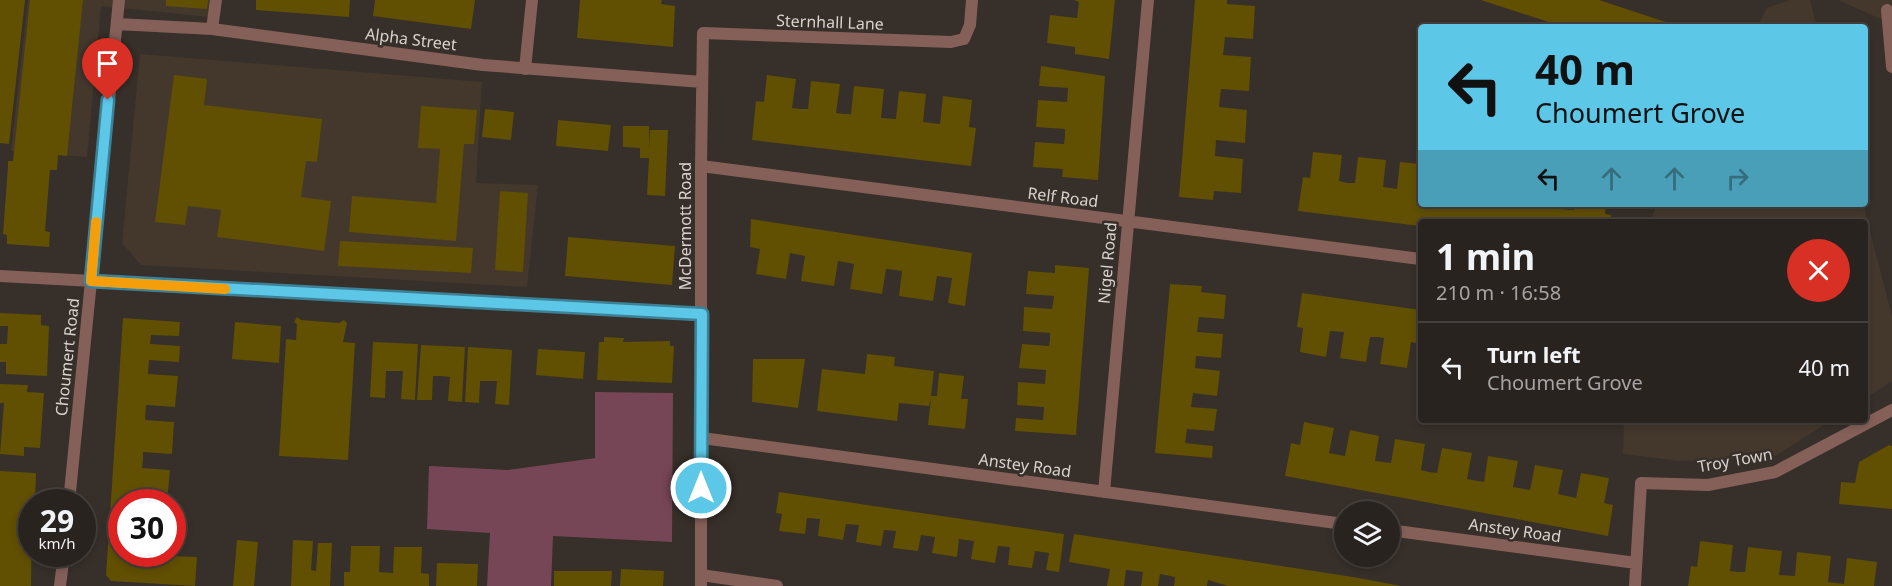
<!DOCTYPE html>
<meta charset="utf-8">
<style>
body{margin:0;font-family:"Noto Sans",sans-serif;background:#352f2c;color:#f1f3f6;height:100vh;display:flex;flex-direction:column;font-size:22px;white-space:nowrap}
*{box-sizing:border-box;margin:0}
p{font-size:20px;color:#a5a4a4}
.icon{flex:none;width:33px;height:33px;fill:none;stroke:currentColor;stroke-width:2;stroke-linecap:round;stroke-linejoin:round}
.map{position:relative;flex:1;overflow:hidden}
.drawer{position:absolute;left:1418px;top:219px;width:450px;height:204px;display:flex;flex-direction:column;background:#29231f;border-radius:6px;box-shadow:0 3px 9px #0003,0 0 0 2px #45403d}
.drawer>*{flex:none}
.guide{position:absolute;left:1418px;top:24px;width:450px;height:183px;border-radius:6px;box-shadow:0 3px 9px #0003,0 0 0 2px #45403d;background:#5cc7e7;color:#111;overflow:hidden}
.fabs{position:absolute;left:1334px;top:501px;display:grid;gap:12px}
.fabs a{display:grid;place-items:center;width:66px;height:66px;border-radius:50%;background:#29231f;box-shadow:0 3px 9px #0003,0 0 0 2px #45403d;font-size:30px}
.speed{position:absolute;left:18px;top:489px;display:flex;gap:12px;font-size:30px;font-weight:700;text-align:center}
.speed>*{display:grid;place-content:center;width:78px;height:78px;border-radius:50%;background:#29231f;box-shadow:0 3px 9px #0003,0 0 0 2px #45403d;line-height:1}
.speed small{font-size:15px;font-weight:400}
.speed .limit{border:9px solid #d22;background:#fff;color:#111}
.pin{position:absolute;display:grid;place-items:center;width:51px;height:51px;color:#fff;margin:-62px -26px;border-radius:50% 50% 50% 0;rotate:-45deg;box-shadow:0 0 6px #0007}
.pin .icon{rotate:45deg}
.me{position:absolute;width:66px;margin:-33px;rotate:0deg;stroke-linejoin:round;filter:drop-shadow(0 0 4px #0008)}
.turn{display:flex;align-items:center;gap:21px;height:126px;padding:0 18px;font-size:27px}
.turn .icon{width:78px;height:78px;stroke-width:2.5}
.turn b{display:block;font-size:42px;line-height:51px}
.lanes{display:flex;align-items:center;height:57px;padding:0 18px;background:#0003;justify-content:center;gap:30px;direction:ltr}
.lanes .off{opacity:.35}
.round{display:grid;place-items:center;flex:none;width:63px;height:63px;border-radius:32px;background:#352f2c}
.overview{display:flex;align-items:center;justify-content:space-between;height:102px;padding:0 18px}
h1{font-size:36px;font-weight:700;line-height:45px}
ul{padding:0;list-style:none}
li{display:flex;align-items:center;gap:18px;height:90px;padding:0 18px;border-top:2px solid #45403d}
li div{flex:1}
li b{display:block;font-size:22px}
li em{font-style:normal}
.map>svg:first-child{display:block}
</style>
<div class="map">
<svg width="1892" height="586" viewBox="0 0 1892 586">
<rect width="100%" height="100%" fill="#372f29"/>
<!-- built -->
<path fill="#44382d" d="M28,0H211L209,17L101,6L87,157L11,151Z
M1790,0H1810L1817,27H1757L1767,8Z
M1838,0H1892V24Z
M140,54L482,82L476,183L538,185L527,287L141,265L122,243Z
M1657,204H1863L1892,316V381L1865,399L1864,222H1650Z
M1624,420H1832L1772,458L1680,461L1623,454Z"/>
<!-- green -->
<path fill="#764656" d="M595,392L673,393L672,542L553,536L551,586H487L490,533L427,529L429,466L508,470L595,458Z"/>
<!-- building -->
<path fill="#614f02" d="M0,0H25L9,144L0,143Z
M30,0H83L67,156L58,155L57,170H50L45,231L50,232L49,247L7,244V235L3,234L8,166V161H13Z
M166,0H208L207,9L166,6Z
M256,0H350L349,17L256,10Z
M375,0H475L471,29L373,16Z
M580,0H662L661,4L675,6L673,47L577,38Z
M1074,0H1115L1109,59L1075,54V47L1047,43L1050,15L1077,18L1079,2Z
M1195,0H1227V4L1255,6L1253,39L1225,37L1223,55L1251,57L1249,91L1221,89L1220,97L1219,107L1247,110L1245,143L1216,140L1215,156L1243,159L1241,193L1214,191L1213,200L1179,197Z
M1481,0H1599L1681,27H1564Z
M1041,66L1105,76L1098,180L1062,177L1063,169L1033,167L1035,142L1064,144L1065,136V129L1036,127L1038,100L1067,102L1068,88L1039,86Z
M174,75L207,79L204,105L322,119L317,162L306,161L301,197L331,201L324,251L217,237L221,210L188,206L185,225L155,222Z
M767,75L796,79L792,108L800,109H808L811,81L840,84L836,113L844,114H851L854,86L884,89L881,118L896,119L899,91L926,94L923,122L940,124L943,96L972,100L969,127L976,128L971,166L752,140L756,101L764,102Z
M421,106L477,110L474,144H464L456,241L349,232L352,196L436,203L440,149L418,148Z
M485,109L514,112L511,140L482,137Z
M558,120L611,125L608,151L556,146Z
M623,126H649V149L650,130H668L665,196L647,195L649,158H640V148L623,147Z
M1313,152L1342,155L1339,181L1347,183H1355L1358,157L1386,160L1383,187L1391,188L1397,189L1400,162L1420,164V204H1560V209L1574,210L1575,204H1606L1605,214L1611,215V222H1420V226L1298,211L1303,177L1310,178Z
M500,191L528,193L523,272L495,270Z
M751,219L972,253L965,306L948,303L952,278L944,277L937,276L933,301L899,296L902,271L895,270L886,269L882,294L850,289L854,264L838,261L834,286L801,281L805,256L790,253L786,279L756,274L760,249L750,247Z
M568,237L675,246L672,285L565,276Z
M340,241L473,248L471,273L338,266Z
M1055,265L1089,268L1076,435L1015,431L1016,418L1043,420L1044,407L1017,405L1018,382L1045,384L1046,370L1019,368L1022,344L1049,346L1050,340V333L1023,331L1024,307L1052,309L1054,296L1026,294L1028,271L1055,273Z
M1170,284L1202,286L1201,292L1226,295L1224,319L1199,317L1197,332L1223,334L1221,358L1196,356L1195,368L1220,371L1217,396L1193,393L1191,407L1217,409L1214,431L1187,429L1185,443L1213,446L1212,458L1155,453Z
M1302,293L1420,310V344L1411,342L1407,368L1380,364L1384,338L1377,337H1370L1366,362L1340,358L1344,332L1330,331L1326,357L1300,352L1303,328L1297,327Z
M0,313L41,315V325L49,326L47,376L6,374V362H0V344H7L8,326H0Z
M297,317L301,320L339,323L344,320L347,323L343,342L355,343L348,460L279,456L286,339L296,340L297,324L294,322Z
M123,318L180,322L179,336L151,335L150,344L180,346L179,362L149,360L148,374L178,376L175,407L146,405L145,420L174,422L172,454L143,452V460L142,468L170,470L167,502H122V554L197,557L195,586L111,581L106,575Z
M235,322L281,326L279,363L232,359Z
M604,337L624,338L623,342L670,341V346H674L672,383L597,380L599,342H604Z
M373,342L418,344L415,400L401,399L403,371H386L385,398L370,397Z
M421,345L465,347L462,402L448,401L450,377L441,376H433L432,400H417Z
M468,347L512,350L509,405L495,404L497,381H480L479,403L465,402Z
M538,349L585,352L583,379L536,375Z
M867,354L895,357L894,366L934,371L931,396H937L939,373L964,376L961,399H968L965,429L928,425L931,398L929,406L899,403L897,421L817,411L822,369L865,374Z
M753,359H805L798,408L752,402Z
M0,384L28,385L27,392L44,393L40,448L24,447V456L0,454L4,403H0Z
M1304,422L1334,428L1329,453L1345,456L1350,430L1379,436L1375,461L1391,463L1395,439L1425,444L1421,470L1429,472L1437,473L1442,448L1472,453L1467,479L1484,482L1488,456L1518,461L1513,487L1530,490L1535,465L1563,470L1558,494L1576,498L1581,473L1609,478L1604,503L1613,505L1608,536L1285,476L1291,443L1300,445Z
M1889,445L1892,446V509L1839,504L1841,482L1855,483L1859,462Z
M0,471L36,473L35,502H32L31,586H0Z
M779,492L1064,534L1059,572L1046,570L1049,553L1035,551L1032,568L1008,565L1010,547L998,546L995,563L971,559L974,541L959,539L957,557L932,553L935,537L921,535L918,551L893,548L896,531L884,530L881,546L856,542L859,525L846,524L843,540L818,536L820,519L807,518L805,534L779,531L782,514L776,513Z
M1074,534L1353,577L1401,586H1228L1208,580L1207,586H1174L1175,577L1160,574L1158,586H1141L1143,572L1126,570L1124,586H1107L1110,569L1069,562Z
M237,540L258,542L254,586H233Z
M293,540L313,541L311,570L316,571L318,543H332L330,586H291Z
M1700,541L1733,545L1730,571L1738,572H1745L1748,547L1782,551L1779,575L1795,576L1797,552L1831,556L1828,582L1844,584L1847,558L1877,562L1874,586H1688L1691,566L1697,567Z
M351,546H380L379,572L393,573L394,547H422L421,573L429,574V586H344V572H350Z
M437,563L478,564L477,586H436Z
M621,569L664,571L663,586H620Z
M554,571H612L611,586H554Z"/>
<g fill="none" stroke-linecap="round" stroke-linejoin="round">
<!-- lane -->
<path stroke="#856059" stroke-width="12" d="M525,69L532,0
M701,575L777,586"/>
<!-- street -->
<path stroke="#856059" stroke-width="12" d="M1887,10L1892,67
M117,24L212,29L483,65L702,82
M212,29L216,0
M701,166L1420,259
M0,276L702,314
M702,438L1344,524
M1104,492L1148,0
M69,502L119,0
M1389,530L1636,563
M60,586L64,554
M701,586V166L703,33L951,42L964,39L970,25L972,0
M1635,586L1641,483L1708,485L1775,472L1892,410"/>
</g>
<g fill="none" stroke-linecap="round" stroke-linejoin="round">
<!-- route casing -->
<g stroke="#3c8196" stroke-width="15">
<path id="route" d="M108,100L91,281L702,314L701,488"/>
</g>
<!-- route -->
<use href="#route" stroke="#5cc7e7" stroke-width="10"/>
<!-- slow -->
<path stroke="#f59e0b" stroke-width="10" d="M96,222L91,281L225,289"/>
</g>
<g text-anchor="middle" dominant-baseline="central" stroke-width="5" stroke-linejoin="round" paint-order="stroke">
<!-- street labels -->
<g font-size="16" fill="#d8d3cf" stroke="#372f29">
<text transform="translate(830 22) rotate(2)">Sternhall Lane</text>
<text transform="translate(411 39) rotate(7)">Alpha Street</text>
<text transform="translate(1063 197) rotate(7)">Relf Road</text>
<text transform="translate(685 226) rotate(-90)">McDermott Road</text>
<text transform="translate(1107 263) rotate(-85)">Nigel Road</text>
<text transform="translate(67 357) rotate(-84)">Choumert Road</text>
<text transform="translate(1735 460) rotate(-10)">Troy Town</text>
<text transform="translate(1025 465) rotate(8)">Anstey Road</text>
<text transform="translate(1515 530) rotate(8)">Anstey Road</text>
</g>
</g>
</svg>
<div class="fabs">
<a><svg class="icon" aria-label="layers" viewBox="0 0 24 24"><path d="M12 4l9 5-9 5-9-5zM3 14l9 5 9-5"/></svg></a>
</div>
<div class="speed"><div>29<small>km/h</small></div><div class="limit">30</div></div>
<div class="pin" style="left:108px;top:100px;background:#d93025"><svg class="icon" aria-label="arrive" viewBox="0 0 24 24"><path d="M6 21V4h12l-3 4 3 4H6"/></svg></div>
<svg class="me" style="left:701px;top:488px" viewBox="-20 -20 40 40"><circle r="17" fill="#5cc7e7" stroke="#fff" stroke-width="3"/><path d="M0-11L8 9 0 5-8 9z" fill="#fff"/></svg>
<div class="guide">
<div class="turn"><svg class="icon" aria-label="left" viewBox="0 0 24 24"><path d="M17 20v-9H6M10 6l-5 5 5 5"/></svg><div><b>40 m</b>Choumert Grove</div></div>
<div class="lanes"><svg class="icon" aria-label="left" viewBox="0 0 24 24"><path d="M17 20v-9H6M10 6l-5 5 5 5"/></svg><svg class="icon off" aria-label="ahead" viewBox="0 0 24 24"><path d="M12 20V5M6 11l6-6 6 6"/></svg><svg class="icon off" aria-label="ahead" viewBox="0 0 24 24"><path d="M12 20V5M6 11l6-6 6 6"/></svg><svg class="icon off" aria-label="right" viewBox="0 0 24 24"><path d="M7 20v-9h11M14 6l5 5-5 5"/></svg></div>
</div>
<section class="drawer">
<div class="overview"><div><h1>1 min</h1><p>210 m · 16:58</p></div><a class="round" style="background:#d93025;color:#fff"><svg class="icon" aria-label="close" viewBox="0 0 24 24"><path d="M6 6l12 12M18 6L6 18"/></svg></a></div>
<ul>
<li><svg class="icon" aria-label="left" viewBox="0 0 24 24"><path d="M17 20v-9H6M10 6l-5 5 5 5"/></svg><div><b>Turn left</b><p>Choumert Grove</p></div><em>40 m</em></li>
</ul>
</section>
</div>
